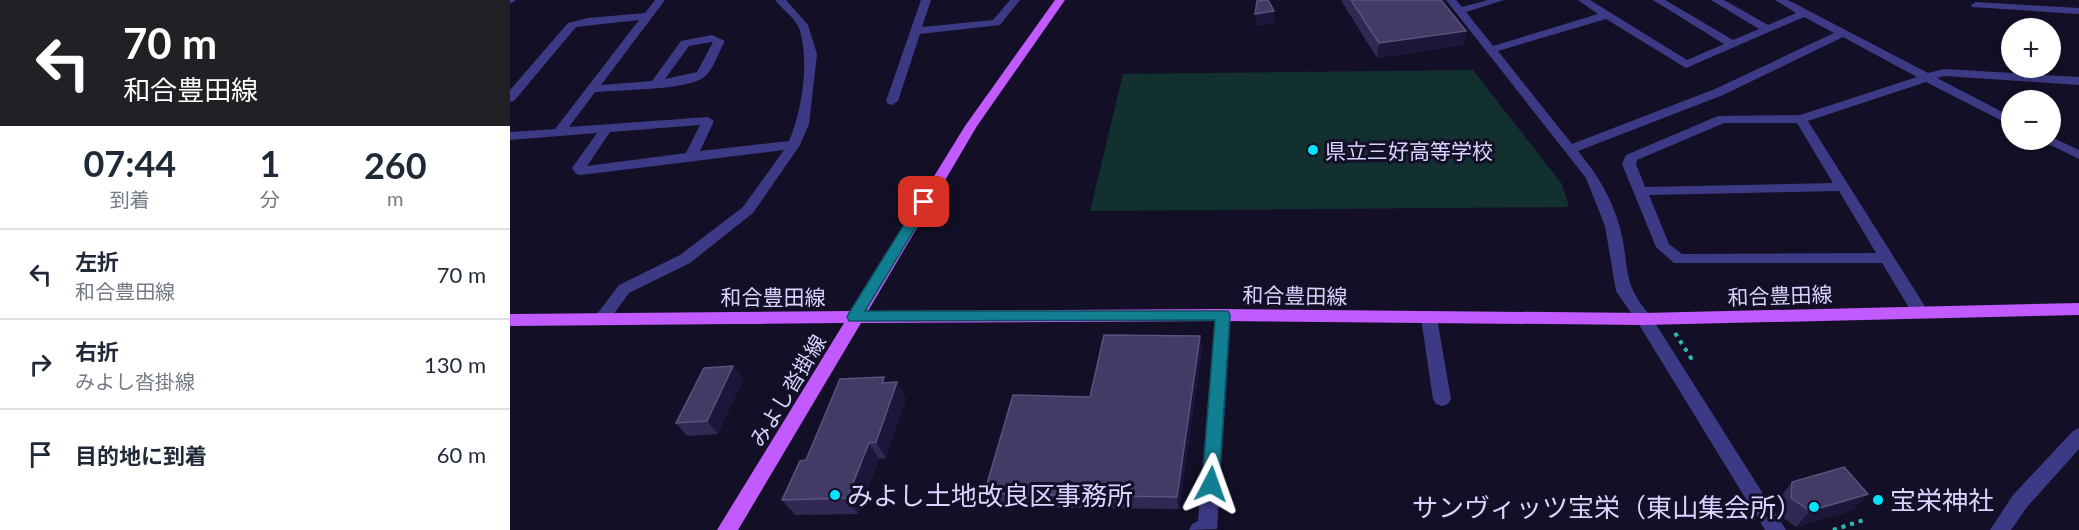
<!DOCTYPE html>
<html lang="ja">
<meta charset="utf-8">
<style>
body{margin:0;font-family:Lato,"Noto Sans JP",sans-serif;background:#f6f6f7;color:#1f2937;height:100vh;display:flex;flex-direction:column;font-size:22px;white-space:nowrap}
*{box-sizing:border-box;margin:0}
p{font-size:20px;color:#747a83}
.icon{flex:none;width:33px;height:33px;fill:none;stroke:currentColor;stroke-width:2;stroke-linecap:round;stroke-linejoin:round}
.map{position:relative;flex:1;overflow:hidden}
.drawer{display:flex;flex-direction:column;background:#fff;width:510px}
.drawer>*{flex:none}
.banner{background:#202124;color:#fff;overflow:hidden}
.controls{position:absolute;left:1491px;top:18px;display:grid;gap:12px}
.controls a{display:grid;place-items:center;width:60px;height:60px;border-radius:50%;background:#fff;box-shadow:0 3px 9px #0003;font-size:30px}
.pin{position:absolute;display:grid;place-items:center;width:51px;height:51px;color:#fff;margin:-26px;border-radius:12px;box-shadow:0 3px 9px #0006}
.me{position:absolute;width:66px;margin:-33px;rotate:4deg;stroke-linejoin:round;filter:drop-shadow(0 0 4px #0008)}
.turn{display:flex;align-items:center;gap:21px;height:126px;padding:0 24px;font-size:27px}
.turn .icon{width:78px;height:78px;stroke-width:2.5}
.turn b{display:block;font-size:42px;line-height:51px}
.eta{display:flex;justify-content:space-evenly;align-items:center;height:102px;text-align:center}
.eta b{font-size:36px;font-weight:700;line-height:42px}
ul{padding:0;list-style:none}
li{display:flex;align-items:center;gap:18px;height:90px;padding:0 24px;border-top:2px solid #e0e1e3}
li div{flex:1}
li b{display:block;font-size:22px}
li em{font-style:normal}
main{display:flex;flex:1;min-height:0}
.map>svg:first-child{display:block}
</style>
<main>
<section class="drawer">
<div class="banner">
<div class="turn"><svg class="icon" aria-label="left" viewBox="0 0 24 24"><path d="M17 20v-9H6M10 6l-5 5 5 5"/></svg><div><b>70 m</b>和合豊田線</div></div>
</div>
<div class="eta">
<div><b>07:44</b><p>到着</p></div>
<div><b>1</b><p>分</p></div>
<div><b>260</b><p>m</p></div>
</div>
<ul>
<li><svg class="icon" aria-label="left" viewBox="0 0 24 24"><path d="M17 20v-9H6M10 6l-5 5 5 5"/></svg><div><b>左折</b><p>和合豊田線</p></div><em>70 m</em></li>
<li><svg class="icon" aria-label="right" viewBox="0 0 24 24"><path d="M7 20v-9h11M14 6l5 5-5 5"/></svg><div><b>右折</b><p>みよし沓掛線</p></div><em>130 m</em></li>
<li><svg class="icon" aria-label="arrive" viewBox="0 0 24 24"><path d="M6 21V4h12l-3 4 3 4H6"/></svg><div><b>目的地に到着</b></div><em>60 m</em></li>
</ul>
</section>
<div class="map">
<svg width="1569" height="530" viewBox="0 0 1569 530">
<rect width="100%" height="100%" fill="#130f26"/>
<!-- green -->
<path fill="#12302f" d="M963,70L1052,184L1059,207L580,211L613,74Z"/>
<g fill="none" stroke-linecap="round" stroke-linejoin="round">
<!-- path -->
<path stroke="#2fb8b0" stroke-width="4" stroke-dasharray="4 5" stroke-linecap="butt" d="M1165,333L1181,358L1176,359
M1323,530L1357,519"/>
<!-- minor -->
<path fill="#3d3a85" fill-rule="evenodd" d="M0,0H6L0,4Z
M145,0H155L91,85L142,81L171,41L202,35L215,41C208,52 204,70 193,78C175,90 110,90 85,92L59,127L198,117L204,121L190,151L279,141C292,112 300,59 289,28C285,18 272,9 265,0H276L298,25L307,54L299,124L290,145L243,213L180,263L119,293L98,322H86L84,318L109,285L170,255L233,207L274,150L71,175L66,174L62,168L87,133L0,140V132L45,129L129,20L66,27L4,101L0,102V90L58,23L78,18L135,13ZM201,42H203L187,72L155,79L179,46ZM190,125L176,153L77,166L100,132Z
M411,0H421L412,27L483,20L500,0H510L490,25L410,34L388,101L382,105L378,104L376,101Z
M936,0H946L952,7L978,0H994L956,12L983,46L1088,14L1068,0H1080L1177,60L1214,44L1143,0H1155L1223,40L1249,29L1201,0H1214L1258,25L1286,13L1265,0H1278L1418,73L1434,69L1569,77V85L1435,76L1427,78L1502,117V126L1416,82L1298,121L1416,308L1418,312L1416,316H1404L1372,263H1164L1146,247L1112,164L1116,155L1208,116L1290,115L1407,77L1333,37L1213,95L1068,151C1087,174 1102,198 1110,228C1120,266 1111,283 1140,315L1276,530H1255L1128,323L1106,291L1095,226L1076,178ZM1294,17L1324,33L1205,89L1062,144L988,51L1096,19L1176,68ZM1214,123H1287L1323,183L1135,187L1126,164L1127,160ZM1329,191L1366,253L1172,254L1159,244L1139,195Z
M1466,2L1569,8V14L1462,7L1461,5Z
M1541,137L1569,150V159L1530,140H1540Z
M713,309L719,311L721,315L707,529L679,530L682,524L688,521L705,315L707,311Z
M919,312L925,314L927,318L941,399L938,404L932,406L926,404L923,399L911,318L913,314Z
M1569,428V449L1517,507L1501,530H1480L1503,495L1563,431Z"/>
<!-- major -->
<path fill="#c25bff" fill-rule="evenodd" d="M545,0H555L467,126L358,311L713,309L1134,313L1569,303V315L1134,325L713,321L351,323L228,530H207L334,323L0,326V314L341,311L455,126Z"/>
</g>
<!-- wall -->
<path fill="#312854" d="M832,0H931L956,31L954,45L867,58L832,2Z
M692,349L669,509L480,507L474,494L580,397Z
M223,366L233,379L208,434L177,436L166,423Z
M374,377L377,383L396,399L376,458L369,459L348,514L285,515L272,500L296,460Z
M1282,482L1358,494L1343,510L1286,527L1268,514L1270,498Z"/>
<!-- shaded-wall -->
<path fill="#1d163a" d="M764,11V24L746,26L745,14Z
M956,31L954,45L867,58L869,43Z
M690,336L692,349L669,509L667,497Z
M223,366L233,379L208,434L197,421Z
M374,377L383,394L387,382L396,399L376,458L366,442L372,383Z
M359,443L369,459L348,514L337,498Z
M1358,494L1343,510L1286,527L1300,511Z"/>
<!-- building -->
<path fill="#433a66" stroke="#5a527e" stroke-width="1.5" d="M758,0L764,11L745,14L747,1Z
M841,0H931L956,31L869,43Z
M594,335L690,336L667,497L474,494L503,395L580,397Z
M223,366L197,421L166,423L194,368Z
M374,377L372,383L387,382L366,442L359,443L337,498L272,500L290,461L296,460L330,379Z
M1334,467L1358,494L1300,511L1281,498L1282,482Z"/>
<!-- route -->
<path fill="#117e91" stroke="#0b525e" stroke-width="1.5" d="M414,198L421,202L355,311H718L720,315L709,484L707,489L701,492L695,489L692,484L705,320L339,321L337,317L339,313L410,199Z"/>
<!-- markers -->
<g fill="#00e5ff" stroke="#130f26" stroke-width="2">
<circle cx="803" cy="150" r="6"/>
<circle cx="325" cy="495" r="6"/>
<circle cx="1368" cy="500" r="6"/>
<circle cx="1304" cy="507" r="6"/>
</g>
<g text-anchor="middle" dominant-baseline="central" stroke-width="6" stroke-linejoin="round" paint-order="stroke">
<!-- poi labels -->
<g font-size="21" fill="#d9d4ff" stroke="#130f26" text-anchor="start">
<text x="815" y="150">県立三好高等学校</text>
</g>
<!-- street labels -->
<g font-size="21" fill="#d9d4ff" stroke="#130f26">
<text transform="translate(785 295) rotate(1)">和合豊田線</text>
<text transform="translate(1270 295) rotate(-2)">和合豊田線</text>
<text x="263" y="296">和合豊田線</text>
<text transform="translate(277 390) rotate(-59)">みよし沓掛線</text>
</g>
<!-- near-poi labels -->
<g font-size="26" fill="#d9d4ff" stroke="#130f26" text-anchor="start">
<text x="337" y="495">みよし土地改良区事務所</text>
<text x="1380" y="500">宝栄神社</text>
<text x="1292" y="507" text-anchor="end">サンヴィッツ宝栄（東山集会所）</text>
</g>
</g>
</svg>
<div class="controls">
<a>+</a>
<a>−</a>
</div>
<div class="pin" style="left:414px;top:202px;background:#d93025"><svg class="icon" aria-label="arrive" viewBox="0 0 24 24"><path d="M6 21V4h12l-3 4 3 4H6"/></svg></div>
<svg class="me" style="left:701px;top:484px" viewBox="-20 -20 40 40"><path d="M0-17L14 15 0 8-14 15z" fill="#117e91" stroke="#fff" stroke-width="4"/></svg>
</div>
</main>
